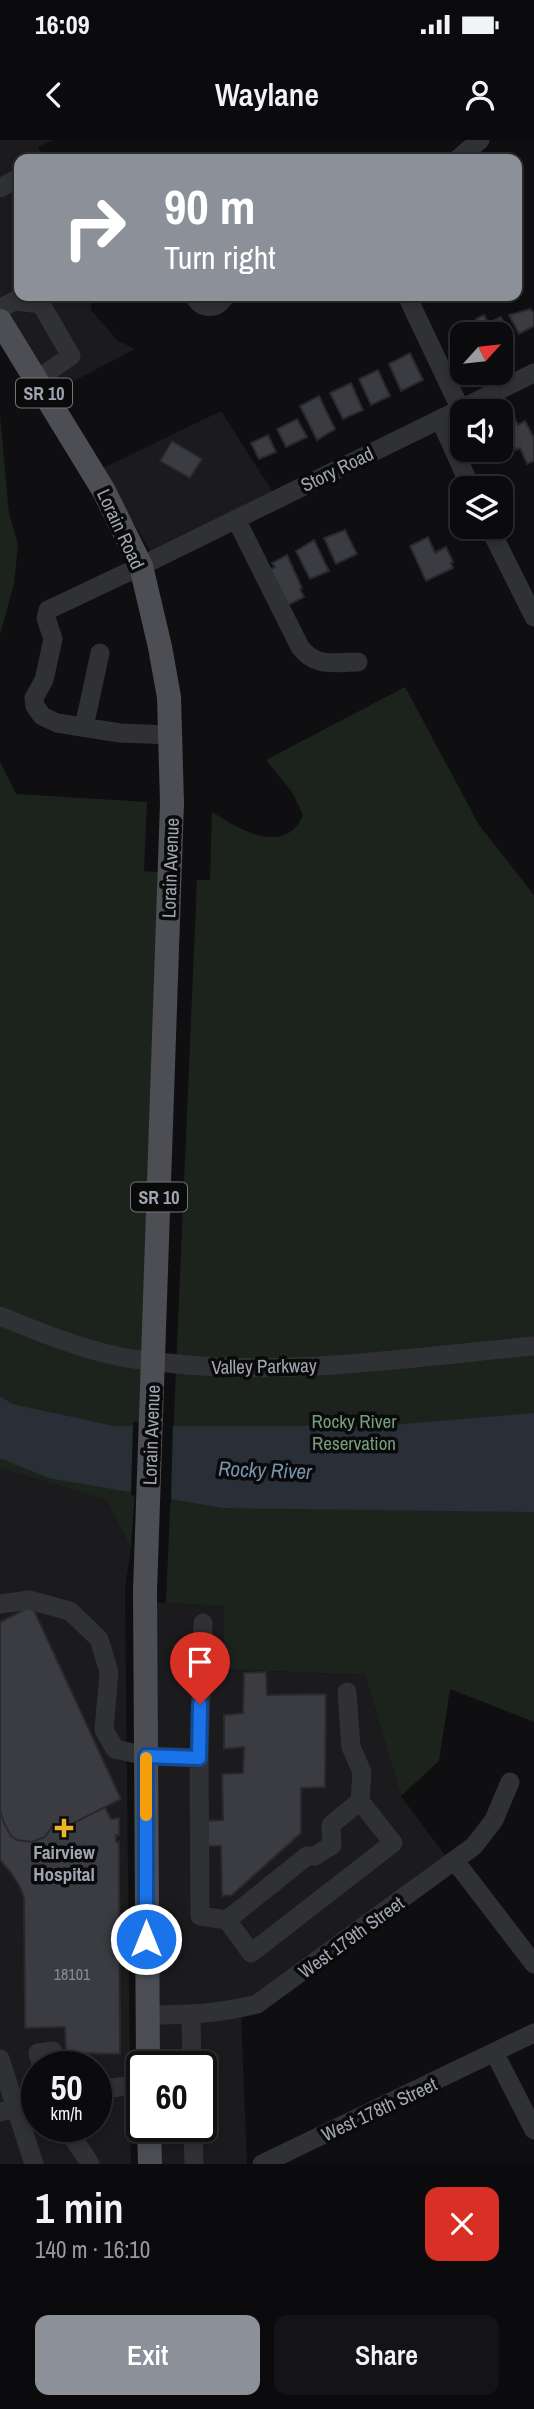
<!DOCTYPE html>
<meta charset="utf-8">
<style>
body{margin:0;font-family:"Archivo Narrow",sans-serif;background:#141416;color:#f1f3f6;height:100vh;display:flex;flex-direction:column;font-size:26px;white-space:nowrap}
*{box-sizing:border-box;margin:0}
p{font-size:23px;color:#9a9b9d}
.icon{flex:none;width:38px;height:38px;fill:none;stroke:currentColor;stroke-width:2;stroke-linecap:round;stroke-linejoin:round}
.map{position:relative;height:2024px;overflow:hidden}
.details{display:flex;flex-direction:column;background:#0b0b0d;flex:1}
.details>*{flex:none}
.guide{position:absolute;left:14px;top:14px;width:508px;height:147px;border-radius:14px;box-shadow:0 4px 10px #0003,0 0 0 2px #2b2b2e;background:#8c9099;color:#fff;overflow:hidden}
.needle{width:46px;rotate:63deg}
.tools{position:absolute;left:450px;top:182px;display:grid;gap:14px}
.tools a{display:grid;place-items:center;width:63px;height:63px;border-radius:14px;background:#0b0b0d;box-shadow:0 4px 10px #0003,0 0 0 2px #2b2b2e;font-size:35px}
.speed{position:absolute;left:21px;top:1911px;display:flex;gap:14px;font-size:35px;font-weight:700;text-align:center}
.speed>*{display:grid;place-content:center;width:91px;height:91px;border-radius:50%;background:#0b0b0d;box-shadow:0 4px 10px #0003,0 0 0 2px #2b2b2e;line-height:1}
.speed small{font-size:18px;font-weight:400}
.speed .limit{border:4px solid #111;border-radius:10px;background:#fff;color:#111}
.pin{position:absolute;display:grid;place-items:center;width:60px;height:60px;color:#fff;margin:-72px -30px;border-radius:50% 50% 50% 0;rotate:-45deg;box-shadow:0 0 7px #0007}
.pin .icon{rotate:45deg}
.me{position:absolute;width:77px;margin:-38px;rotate:0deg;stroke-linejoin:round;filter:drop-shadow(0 0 5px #0008)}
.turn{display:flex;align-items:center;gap:24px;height:147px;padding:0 35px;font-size:32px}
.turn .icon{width:91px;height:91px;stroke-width:2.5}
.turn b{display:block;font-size:49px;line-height:60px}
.round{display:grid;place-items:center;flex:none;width:74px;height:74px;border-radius:14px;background:#141416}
.overview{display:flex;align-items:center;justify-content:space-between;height:119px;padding:0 35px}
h1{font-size:42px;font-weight:600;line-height:52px}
.action{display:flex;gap:14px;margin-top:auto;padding:14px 35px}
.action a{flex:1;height:80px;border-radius:14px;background:#8c9099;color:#fff;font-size:28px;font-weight:600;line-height:80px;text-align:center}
.action a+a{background:#141416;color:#f1f3f6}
.status{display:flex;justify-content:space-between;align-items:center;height:49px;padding:0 35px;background:#0b0b0d;direction:ltr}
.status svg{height:19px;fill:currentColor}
header{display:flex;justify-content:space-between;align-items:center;height:91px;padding:0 35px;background:#0b0b0d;font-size:32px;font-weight:600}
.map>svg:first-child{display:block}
</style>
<div class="status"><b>16:09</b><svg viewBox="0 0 49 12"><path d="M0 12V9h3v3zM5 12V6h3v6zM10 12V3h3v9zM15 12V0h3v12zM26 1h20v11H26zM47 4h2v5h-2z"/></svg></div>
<header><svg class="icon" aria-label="back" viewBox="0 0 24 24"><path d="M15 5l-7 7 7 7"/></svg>Waylane<svg class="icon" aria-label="person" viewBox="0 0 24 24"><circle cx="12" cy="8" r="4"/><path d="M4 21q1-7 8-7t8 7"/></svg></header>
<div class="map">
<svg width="534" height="2024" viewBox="0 0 534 2024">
<rect width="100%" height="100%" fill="#0f0f11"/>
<!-- built -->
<path fill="#1b1b1e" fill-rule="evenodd" d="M0,0H53L38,7L44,19H19V156H91V170L117,200L135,209L51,253L0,170Z
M221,271L274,354L151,412L101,329Z
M0,1328L108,1360L131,1408L125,1449L131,2024H0ZM37,1927H96V1986H37Z
M148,1462L224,1466L225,1529L365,1535L401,1656L450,1722L241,1874L247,2024H155L154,1986H201V1927H152Z"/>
<!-- green -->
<path fill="#1c231d" d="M0,275L9,374L18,404L14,443L0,495Z
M405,547L479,685L534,755V1582L450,1549L439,1621L401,1656L365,1535L224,1529V1466L166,1463L197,740H210L212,672C233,685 270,710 294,689C298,686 301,679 303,675L292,652L266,620Z
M0,622L16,654L147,662L144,731L179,734L131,1408L107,1360L0,1328Z"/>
<!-- water -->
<path fill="#282f36" d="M0,1256L12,1264L114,1286H379L534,1273V1372L223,1368L48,1338L0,1318Z"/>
<!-- pier -->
<path fill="#0f0f11" d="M133,1282H173L171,1362L131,1355Z"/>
<!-- building -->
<path fill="#3b3c41" stroke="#29292d" stroke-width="2" d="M530,169L534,173V186L519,194L509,175Z
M484,175L488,183L501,177L510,195L500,199V194H484L476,179Z
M456,191L459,197L462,195L461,222L449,195Z
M410,213L423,240L401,251L389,224Z
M378,230L390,256L371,265L359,239Z
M351,243L363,270L343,279L330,253Z
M319,256L335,289L317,300L300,266Z
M513,275L518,285L525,281L534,298V321L527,324L520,308L516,310L502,280Z
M297,279L307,297L286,307L277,289Z
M268,295L276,312L259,319L251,303Z
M172,301L202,319L190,338L160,321Z
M345,390L357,414L336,424L324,398Z
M428,397L435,413L446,407L453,422L451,423L453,428L426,441L410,406Z
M314,400L329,431L310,439L296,411Z
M287,415L302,448L300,449L304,457L288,465L267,431L275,427L272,423Z
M32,1466L121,1659L60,1690L54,1684L45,1697L32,1702L17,1700L11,1696L4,1683L0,1671V1482Z
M266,1532L267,1555L326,1554L325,1647L301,1648V1693L232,1755L222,1756L221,1706H205V1681L223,1680L222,1634L243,1633L244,1607L224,1609V1575L243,1573L244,1533Z
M105,1667L111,1679L119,1678V1695H116V1702H119L120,1914L66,1913L65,1887L25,1888L24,1759L20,1747L12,1734L0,1720V1671L4,1683L11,1696L17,1700L32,1702L45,1697L54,1684L60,1690Z"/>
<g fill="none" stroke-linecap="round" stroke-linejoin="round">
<!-- minor -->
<path stroke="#303135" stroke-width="19" d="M458,19L480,0
M0,48L19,38
M194,156C202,170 217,170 225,156
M407,156L460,268
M0,169L14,161L41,164L71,216L36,240
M440,279L471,348
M236,379L300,507C316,528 333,522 358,522
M489,387L534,477
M84,587L100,513
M171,595L120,593L57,583L42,576L35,566L34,558L44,540L53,499L46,478L48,470L141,426L534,233
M0,1176C39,1192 78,1208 121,1217C136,1220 152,1221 168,1223C290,1237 413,1217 534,1206
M0,1464L29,1460L70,1471L99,1499L109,1532L104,1590L115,1609L146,1616L199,1618
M203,1483L199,1618L200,1776L227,1780L251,1813L393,1703L360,1661L362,1632L351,1607L347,1552
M455,1721L534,1824
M227,1780L307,1716H315L332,1705L331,1685L360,1661
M147,1875C184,1875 220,1874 257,1864L474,1706L494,1680L510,1642
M191,1875L192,1927
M495,1914L534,1990
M0,1919L34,2024
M42,1927L38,1913L53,1911L58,1927
M96,1950L142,1944
M0,1972L37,1963
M67,1986C69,1995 85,2014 90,2024
M193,1986L194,2024
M262,2024L534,1893"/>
<!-- major -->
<path stroke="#4c4e54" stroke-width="24" d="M0,181L104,351L141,426L160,507L169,557L172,663
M145,1451L148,1927
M149,1986L150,2024"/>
<!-- major-bridge -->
<path stroke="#4c4e54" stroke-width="24" d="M145,1451L172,663"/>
</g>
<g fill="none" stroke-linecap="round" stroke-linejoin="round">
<!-- route casing -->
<g stroke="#114b97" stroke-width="18">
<path id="route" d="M146,1799V1616L199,1618L200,1564"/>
</g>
<!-- route -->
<use href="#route" stroke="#1a73e8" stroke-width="12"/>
<!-- slow -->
<path stroke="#f59e0b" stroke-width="12" d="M146,1618V1675"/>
</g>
<!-- markers -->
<path fill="#efb329" stroke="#0a0a0b" stroke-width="2.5" d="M60.5 1677.5h7v7h7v7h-7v7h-7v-7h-7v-7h7z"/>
<g text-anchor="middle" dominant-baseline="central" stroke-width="7" stroke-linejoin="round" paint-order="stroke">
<!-- number labels -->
<g font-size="16" fill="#878b95">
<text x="72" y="1834">18101</text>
</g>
<!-- shield labels -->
<g fill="#0a0a0b" stroke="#73767f" stroke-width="2">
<rect x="16" y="238.5" width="56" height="29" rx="5"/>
<rect x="131" y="1042.5" width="56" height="29" rx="5"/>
</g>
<g font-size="18" font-weight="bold" fill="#a0a5b1">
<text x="44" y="253">SR 10</text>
<text x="159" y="1057">SR 10</text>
</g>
<!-- street labels -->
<g font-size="19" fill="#a0a5b1" stroke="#0a0a0b">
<text transform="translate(337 329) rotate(-26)">Story Road</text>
<text transform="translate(121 389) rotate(65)">Lorain Road</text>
<text transform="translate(170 728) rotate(-88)">Lorain Avenue</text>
<text transform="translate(264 1226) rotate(-1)">Valley Parkway</text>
<text transform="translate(151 1295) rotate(-88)">Lorain Avenue</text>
<text transform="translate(351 1797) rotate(-36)">West 179th Street</text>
<text transform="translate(379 1969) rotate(-25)">West 178th Street</text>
</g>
<!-- park labels -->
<g font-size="19" fill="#779d7b" stroke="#0a0a0b">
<text x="354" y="1281">Rocky River<tspan x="354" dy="22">Reservation</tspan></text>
</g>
<!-- poi labels -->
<g font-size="19" font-weight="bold" fill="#a0a5b1" stroke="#0a0a0b">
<text x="64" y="1712">Fairview<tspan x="64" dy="22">Hospital</tspan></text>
</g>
<!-- water labels -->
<g font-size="21" font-style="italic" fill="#7792ad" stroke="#0a0a0b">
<text transform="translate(265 1330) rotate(2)">Rocky River</text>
</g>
</g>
</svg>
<div class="tools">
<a><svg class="needle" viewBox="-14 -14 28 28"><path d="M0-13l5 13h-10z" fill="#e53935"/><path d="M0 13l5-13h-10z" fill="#9a9b9d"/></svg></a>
<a><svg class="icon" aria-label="sound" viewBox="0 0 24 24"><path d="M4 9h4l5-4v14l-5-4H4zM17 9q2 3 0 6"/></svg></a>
<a><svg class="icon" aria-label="layers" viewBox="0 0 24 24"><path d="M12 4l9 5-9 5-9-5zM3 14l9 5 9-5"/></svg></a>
</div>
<div class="speed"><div>50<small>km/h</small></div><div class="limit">60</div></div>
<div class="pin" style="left:200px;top:1564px;background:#d93025"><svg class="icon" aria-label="arrive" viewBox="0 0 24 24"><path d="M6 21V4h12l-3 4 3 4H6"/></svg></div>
<svg class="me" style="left:146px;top:1799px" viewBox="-20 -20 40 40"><circle r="17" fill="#1a73e8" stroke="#fff" stroke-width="3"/><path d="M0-11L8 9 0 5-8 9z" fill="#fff"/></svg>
<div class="guide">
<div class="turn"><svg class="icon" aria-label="right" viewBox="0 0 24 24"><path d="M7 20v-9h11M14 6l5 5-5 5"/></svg><div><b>90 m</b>Turn right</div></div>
</div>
</div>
<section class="details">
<div class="overview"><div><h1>1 min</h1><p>140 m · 16:10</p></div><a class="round" style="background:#d93025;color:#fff"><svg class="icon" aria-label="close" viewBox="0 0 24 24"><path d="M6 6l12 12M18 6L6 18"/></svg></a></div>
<div class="action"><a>Exit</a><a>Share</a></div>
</section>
